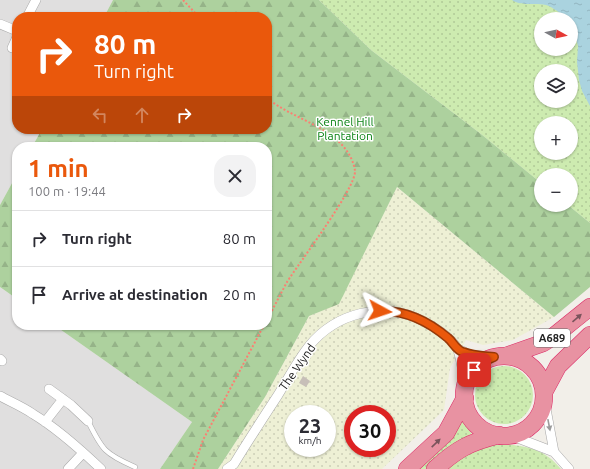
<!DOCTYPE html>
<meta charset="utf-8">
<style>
body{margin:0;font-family:Ubuntu,sans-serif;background:#f2f2f3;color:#2b2b33;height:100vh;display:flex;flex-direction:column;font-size:15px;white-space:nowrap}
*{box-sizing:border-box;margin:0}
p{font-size:13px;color:#7c7c81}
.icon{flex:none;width:22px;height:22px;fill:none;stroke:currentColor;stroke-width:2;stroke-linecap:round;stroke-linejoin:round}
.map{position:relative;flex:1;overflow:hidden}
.sheet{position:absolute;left:12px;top:142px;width:260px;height:188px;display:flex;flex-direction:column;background:#fff;border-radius:16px;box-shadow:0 1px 3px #0004}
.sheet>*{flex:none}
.hud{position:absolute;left:12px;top:12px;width:260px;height:122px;border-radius:16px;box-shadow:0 1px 3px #0004;background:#ea580c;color:#fff;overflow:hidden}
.needle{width:26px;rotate:98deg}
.tools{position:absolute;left:534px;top:12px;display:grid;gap:8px}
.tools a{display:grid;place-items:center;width:44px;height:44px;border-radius:50%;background:#fff;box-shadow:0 1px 3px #0004;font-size:20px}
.speed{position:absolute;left:284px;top:405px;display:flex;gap:8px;font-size:20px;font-weight:700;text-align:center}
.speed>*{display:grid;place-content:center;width:52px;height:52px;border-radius:50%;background:#fff;box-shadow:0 1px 3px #0004;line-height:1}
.speed small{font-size:10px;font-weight:400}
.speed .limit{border:6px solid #d22;background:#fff;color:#111}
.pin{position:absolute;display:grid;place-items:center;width:34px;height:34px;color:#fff;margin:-17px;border-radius:8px;box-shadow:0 2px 6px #0006}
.me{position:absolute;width:44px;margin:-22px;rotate:95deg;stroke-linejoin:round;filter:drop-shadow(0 0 3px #0008)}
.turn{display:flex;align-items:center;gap:14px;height:84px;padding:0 16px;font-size:18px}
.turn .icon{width:52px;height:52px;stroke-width:2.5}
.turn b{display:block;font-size:28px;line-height:34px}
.lanes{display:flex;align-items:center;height:38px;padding:0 16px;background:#0003;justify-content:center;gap:20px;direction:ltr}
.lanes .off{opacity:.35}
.round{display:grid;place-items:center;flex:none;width:42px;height:42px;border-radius:16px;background:#f2f2f3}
.head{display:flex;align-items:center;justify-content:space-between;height:68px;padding:0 16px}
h1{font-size:24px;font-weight:600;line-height:30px;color:#ea580c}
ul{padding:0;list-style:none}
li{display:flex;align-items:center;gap:12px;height:56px;padding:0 16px;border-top:1px solid #e1e1e2}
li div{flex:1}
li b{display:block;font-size:15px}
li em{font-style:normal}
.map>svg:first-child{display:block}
</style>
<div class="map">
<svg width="590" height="469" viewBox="0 0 590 469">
<defs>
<pattern id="farmland-dots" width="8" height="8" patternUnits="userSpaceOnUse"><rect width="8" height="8" fill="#eef0d5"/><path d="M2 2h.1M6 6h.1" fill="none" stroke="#ccceb7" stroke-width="1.8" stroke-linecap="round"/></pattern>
<pattern id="grass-dots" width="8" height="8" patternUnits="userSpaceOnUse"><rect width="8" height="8" fill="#cdebb0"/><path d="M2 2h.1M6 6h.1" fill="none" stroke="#b0c997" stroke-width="1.8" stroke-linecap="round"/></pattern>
<pattern id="forest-firs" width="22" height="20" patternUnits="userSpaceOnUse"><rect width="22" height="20" fill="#add19e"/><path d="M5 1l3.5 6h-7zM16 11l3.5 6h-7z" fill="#95b388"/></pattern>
<pattern id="water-ripples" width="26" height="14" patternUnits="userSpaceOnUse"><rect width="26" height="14" fill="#aad3df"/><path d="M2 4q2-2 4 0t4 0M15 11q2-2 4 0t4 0" fill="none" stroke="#92b5bf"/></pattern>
</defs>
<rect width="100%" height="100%" fill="#f2efe9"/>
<!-- residential -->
<path fill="#e0dfdf" d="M0,0H113L104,17H17V129H42L32,147H17V174L0,205Z
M0,287L17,299V325H54L192,422L160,469H0Z"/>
<!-- farmland -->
<path fill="url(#farmland-dots)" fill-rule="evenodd" d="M397,187L554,317L513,340L483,345L466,340L450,368L444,410L382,469H218L265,397L309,316L339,303ZM293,414H327V448H293ZM353,414H387V448H353Z"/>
<!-- grass -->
<path fill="url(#grass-dots)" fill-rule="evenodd" d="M319,0H590V223L568,205H571V175H541V183L481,134L371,50ZM541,19H571V49H541ZM541,71H571V101H541ZM541,123H571V153H541Z
M475 395a29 29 0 1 1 58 0a29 29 0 1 1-58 0Z
M462,421L472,434L454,444L427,469H416Z
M505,444C530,447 545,450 561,469H445C466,454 479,445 505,444Z"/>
<!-- forest -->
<path fill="url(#forest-firs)" d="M113,0H319L371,50L481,134L541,183V205H568L590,223V287L554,317L397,187L339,304L309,316L265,397L218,469H160L192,422L54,325H267V147H32L42,129H267V17H104Z
M17,174V299L0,287V205Z"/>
<!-- water -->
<path fill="url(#water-ripples)" d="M512,0H590V106L582,91L579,80L577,62L578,46L571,19C566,19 554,7 546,5C534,2 522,7 512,0Z"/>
<!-- building -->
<path fill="#c7bfb8" d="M303,376L310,381L306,387L299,383Z"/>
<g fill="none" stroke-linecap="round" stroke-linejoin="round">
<!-- lane casing -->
<g stroke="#a9a9a9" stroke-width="5.5">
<path id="lane" d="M88,421C102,450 105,454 135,467"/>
</g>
<!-- street casing -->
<g stroke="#a9a9a9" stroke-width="10">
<path id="street" d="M27,17L36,0
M0,24L17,31
M12,48L17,37
M458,349L471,355L494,357
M0,359L2,361
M49,389L71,405L88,421
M0,396C11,402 23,407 33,414C58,429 80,449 101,469
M544,398L554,452
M45,422L63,399
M510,435L554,452L569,469
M68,469L83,453
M227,469L234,464C248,441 263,418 278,395C288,379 297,361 309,346C336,313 382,301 421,320C431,325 453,338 458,350C462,363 464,378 465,392"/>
</g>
<!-- highway casing -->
<g stroke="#dc2a67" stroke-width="18">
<path id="highway" d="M506,356L543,343L554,336L590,307
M464 396a40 40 0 1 1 80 0a40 40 0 1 1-80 0Z
M544,392L558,366L590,335
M407,469L446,433L465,398
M435,469C457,449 470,442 499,435"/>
</g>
<!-- path -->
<path stroke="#fa8072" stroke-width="2" stroke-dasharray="2 2" stroke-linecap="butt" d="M183,0L199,17
M267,98C289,116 319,123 339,142C347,149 354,161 355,171C356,188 299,263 287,282C280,295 274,307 267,320
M193,469L203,440L264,325"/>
<!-- lane -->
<use href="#lane" stroke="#fff" stroke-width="4.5"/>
<!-- street -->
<use href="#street" stroke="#fff" stroke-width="9"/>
<!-- highway -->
<use href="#highway" stroke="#e892a2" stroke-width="17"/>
</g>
<!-- one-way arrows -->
<defs><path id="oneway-solid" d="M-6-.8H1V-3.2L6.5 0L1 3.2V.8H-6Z"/></defs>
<g fill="#7b545c">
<use href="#oneway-solid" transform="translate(577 318) rotate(-41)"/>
<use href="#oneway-solid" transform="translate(436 443) rotate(-44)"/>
</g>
<use fill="#9c9c9c" href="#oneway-solid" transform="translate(549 425) rotate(79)"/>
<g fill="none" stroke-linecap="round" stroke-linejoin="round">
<!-- route casing -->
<g stroke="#983908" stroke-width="10">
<path id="route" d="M380,311C406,310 428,321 448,338C453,342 456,350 463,352C473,356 484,356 494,357L483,362L474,370"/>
</g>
<!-- route -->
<use href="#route" stroke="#ea580c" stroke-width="7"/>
</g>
<g text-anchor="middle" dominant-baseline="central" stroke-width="3" stroke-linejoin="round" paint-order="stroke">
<!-- shield labels -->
<rect fill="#fff" stroke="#646464" stroke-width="1" x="534" y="329" width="36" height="18" rx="3"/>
<g font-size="11" font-weight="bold" fill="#222">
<text x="552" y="338">A689</text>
</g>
<!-- park labels -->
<g font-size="12" fill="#0c8416" stroke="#fff">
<text x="345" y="121">Kennel Hill<tspan x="345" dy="14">Plantation</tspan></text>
</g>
<!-- street labels -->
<g font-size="12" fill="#222" stroke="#fff">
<text transform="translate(297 367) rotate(-55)">The Wynd</text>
</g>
</g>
</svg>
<div class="tools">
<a><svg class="needle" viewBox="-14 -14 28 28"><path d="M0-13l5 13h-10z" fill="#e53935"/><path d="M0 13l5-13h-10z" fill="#7c7c81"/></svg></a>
<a><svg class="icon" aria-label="layers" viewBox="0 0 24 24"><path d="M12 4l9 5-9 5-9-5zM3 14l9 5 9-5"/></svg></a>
<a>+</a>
<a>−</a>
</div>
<div class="speed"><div>23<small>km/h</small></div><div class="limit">30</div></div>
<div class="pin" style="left:474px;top:370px;background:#d93025"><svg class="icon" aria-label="arrive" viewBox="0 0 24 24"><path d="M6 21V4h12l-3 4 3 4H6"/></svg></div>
<svg class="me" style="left:380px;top:311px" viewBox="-20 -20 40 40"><path d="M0-17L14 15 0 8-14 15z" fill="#ea580c" stroke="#fff" stroke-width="4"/></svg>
<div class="hud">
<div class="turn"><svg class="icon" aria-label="right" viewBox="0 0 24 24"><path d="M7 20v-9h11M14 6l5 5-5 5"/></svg><div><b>80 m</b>Turn right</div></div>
<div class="lanes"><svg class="icon off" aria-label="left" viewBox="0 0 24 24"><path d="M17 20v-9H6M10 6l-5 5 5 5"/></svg><svg class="icon off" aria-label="ahead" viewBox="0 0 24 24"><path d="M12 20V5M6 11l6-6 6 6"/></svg><svg class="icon" aria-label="right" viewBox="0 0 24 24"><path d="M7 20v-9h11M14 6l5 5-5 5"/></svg></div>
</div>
<section class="sheet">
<div class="head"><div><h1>1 min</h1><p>100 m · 19:44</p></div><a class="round"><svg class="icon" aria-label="close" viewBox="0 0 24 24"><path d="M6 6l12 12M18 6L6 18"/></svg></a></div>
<ul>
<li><svg class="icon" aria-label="right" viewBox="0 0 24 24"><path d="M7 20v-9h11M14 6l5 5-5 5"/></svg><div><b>Turn right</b></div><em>80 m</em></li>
<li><svg class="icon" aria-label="arrive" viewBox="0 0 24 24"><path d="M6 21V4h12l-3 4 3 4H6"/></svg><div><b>Arrive at destination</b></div><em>20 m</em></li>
</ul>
</section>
</div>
